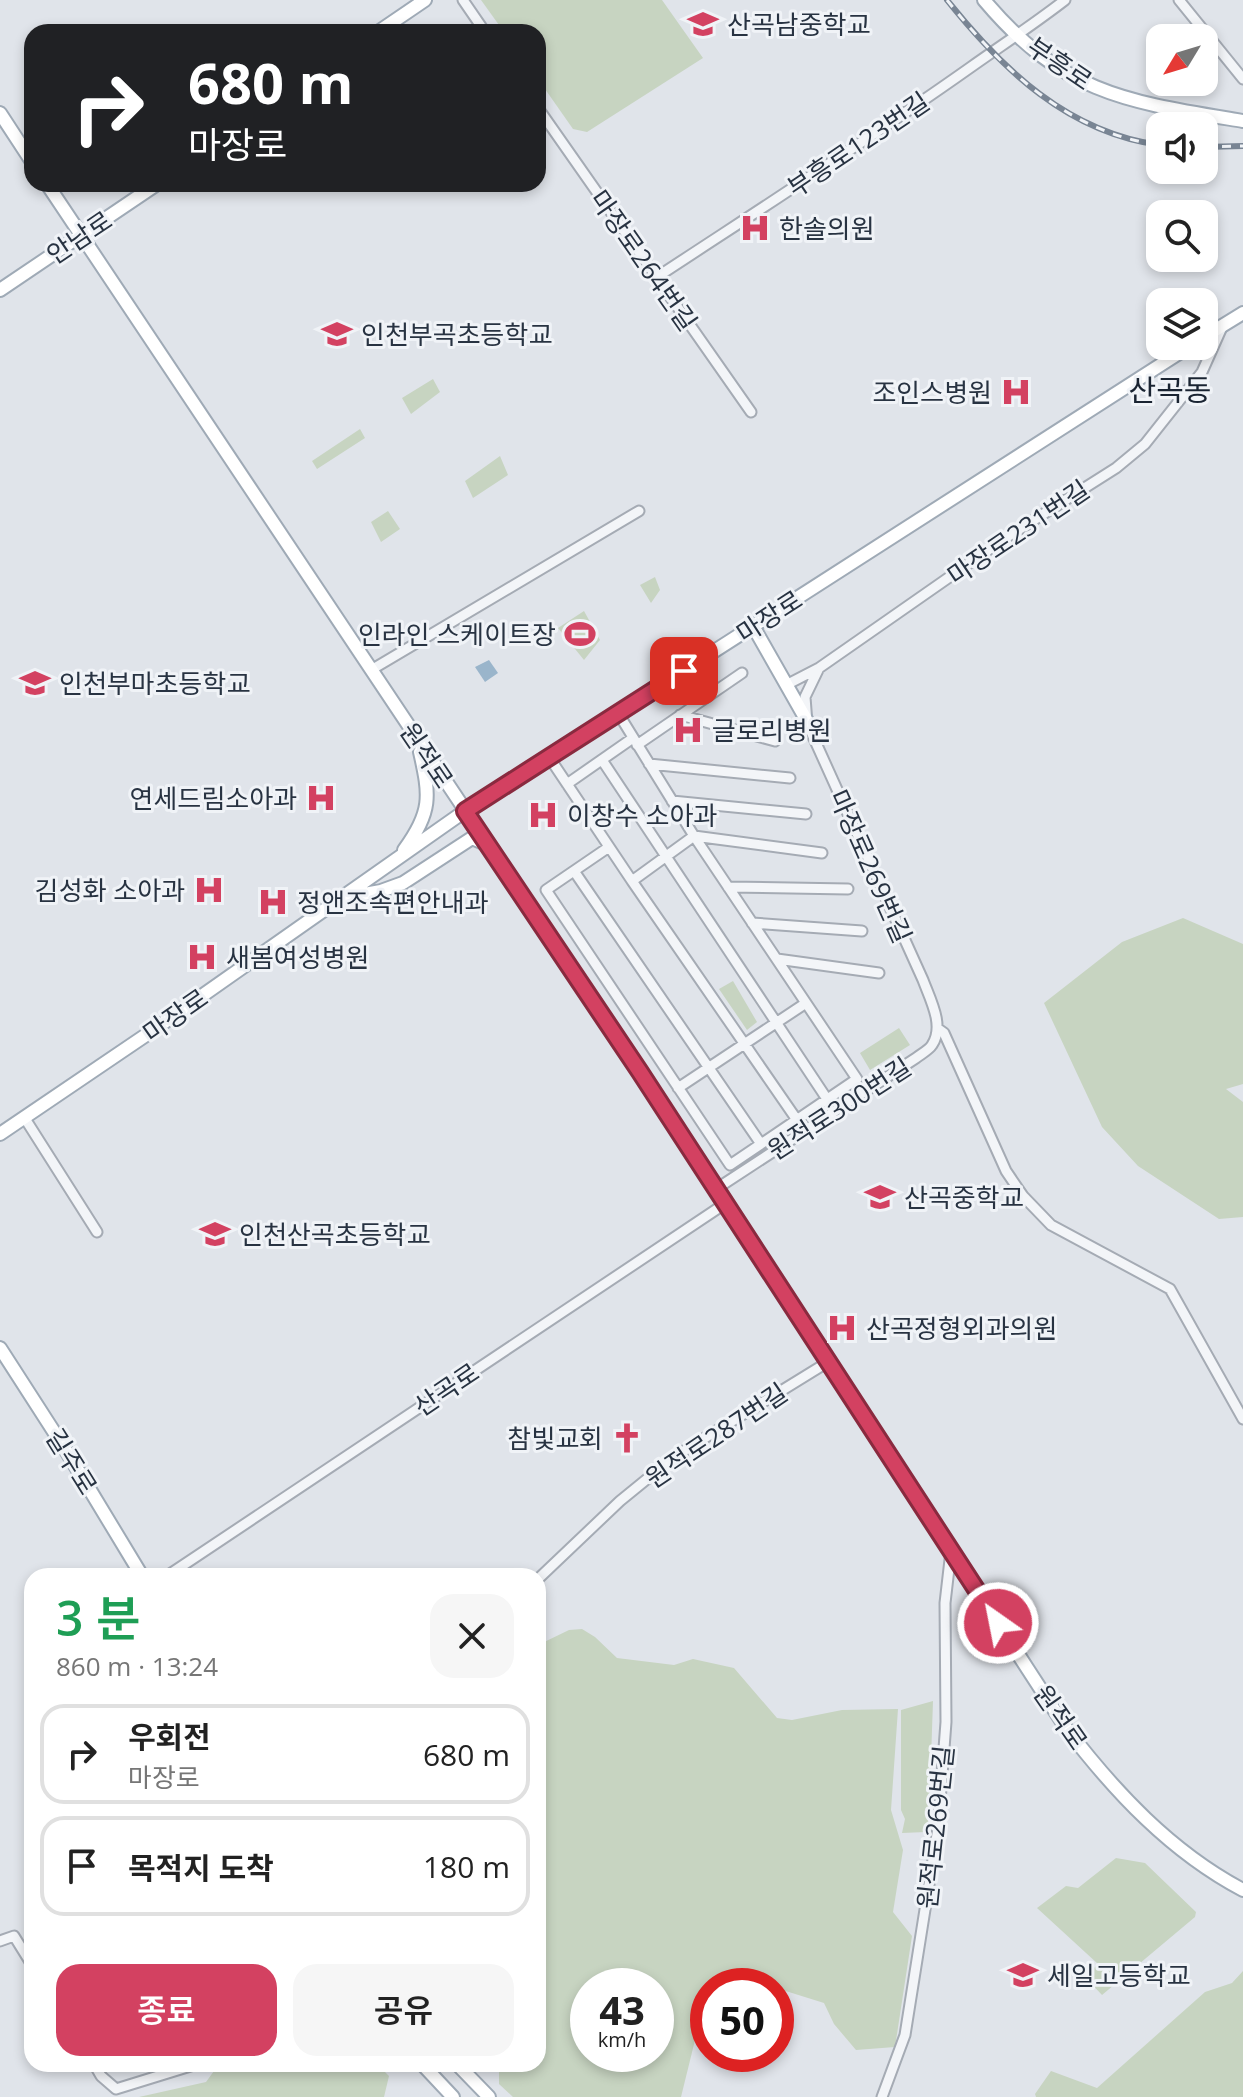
<!DOCTYPE html>
<html lang="ko">
<meta charset="utf-8">
<style>
body{margin:0;font-family:"Open Sans","Noto Sans KR",sans-serif;background:#f6f6f6;color:#222;height:100vh;display:flex;flex-direction:column;font-size:30px;white-space:nowrap}
*{box-sizing:border-box;margin:0}
p{font-size:26px;color:#767676}
.icon{flex:none;width:44px;height:44px;fill:none;stroke:currentColor;stroke-width:2;stroke-linecap:round;stroke-linejoin:round}
.map{position:relative;flex:1;overflow:hidden}
.drawer{position:absolute;left:24px;top:1568px;width:522px;height:504px;display:flex;flex-direction:column;background:#fff;border-radius:24px;box-shadow:0 4px 12px #0003}
.drawer>*{flex:none}
.top-card{position:absolute;left:24px;top:24px;width:522px;height:168px;border-radius:24px;box-shadow:0 4px 12px #0003;background:#202124;color:#fff;overflow:hidden}
.needle{width:52px;rotate:232deg}
.fabs{position:absolute;left:1146px;top:24px;display:grid;gap:16px}
.fabs a{display:grid;place-items:center;width:72px;height:72px;border-radius:16px;background:#fff;box-shadow:0 4px 12px #0003;font-size:40px}
.speed{position:absolute;left:570px;top:1968px;display:flex;gap:16px;font-size:40px;font-weight:700;text-align:center}
.speed>*{display:grid;place-content:center;width:104px;height:104px;border-radius:50%;background:#fff;box-shadow:0 4px 12px #0003;line-height:1}
.speed small{font-size:20px;font-weight:400}
.speed .limit{border:12px solid #d22;background:#fff;color:#111}
.pin{position:absolute;display:grid;place-items:center;width:68px;height:68px;color:#fff;margin:-34px;border-radius:16px;box-shadow:0 4px 12px #0006}
.me{position:absolute;width:88px;margin:-44px;rotate:327deg;stroke-linejoin:round;filter:drop-shadow(0 0 6px #0008)}
.turn{display:flex;align-items:center;gap:28px;height:168px;padding:0 32px;font-size:36px}
.turn .icon{width:104px;height:104px;stroke-width:2.5}
.turn b{display:block;font-size:56px;line-height:68px}
.round{display:grid;place-items:center;flex:none;width:84px;height:84px;border-radius:24px;background:#f6f6f6}
.summary{display:flex;align-items:center;justify-content:space-between;height:136px;padding:0 32px}
h1{font-size:48px;font-weight:600;line-height:60px;color:#1e9e55}
.primary-button{display:flex;gap:16px;margin-top:auto;padding:16px 32px}
.primary-button a{flex:1;height:92px;border-radius:24px;background:#d34161;color:#fff;font-size:32px;font-weight:600;line-height:92px;text-align:center}
.primary-button a+a{background:#f6f6f6;color:#222}
ul{padding:0;list-style:none}
li{display:flex;align-items:center;gap:24px;height:100px;margin:0 16px 12px;padding:0 16px;border:4px solid #e0e0e0;border-radius:24px}
li div{flex:1}
li b{display:block;font-size:30px}
li em{font-style:normal}
.map>svg:first-child{display:block}
</style>
<div class="map">
<svg width="1243" height="2097" viewBox="0 0 1243 2097">
<rect width="100%" height="100%" fill="#e0e4ea"/>
<!-- green -->
<path fill="#c7d4c1" fill-rule="evenodd" d="M481,0H662L703,58L587,132L573,129L538,79V32H504Z
M433,379L440,392L411,414L402,398Z
M360,429L365,438L317,469L312,461Z
M500,456L508,475L473,498L465,481Z
M388,511L400,529L381,542L371,522Z
M655,577L660,590L651,603L640,585Z
M584,611L600,640L584,660L558,628Z
M1183,918L1243,944V1084L1226,1089L1243,1102V1217L1219,1219L1138,1166L1102,1127L1044,1003L1122,942Z
M733,981L757,1022L747,1030L719,989Z
M899,1028L910,1045L870,1070L860,1053Z
M582,1629L595,1637L617,1658L674,1665L693,1659L734,1668L777,1718L792,1720L842,1710L898,1709L891,1810L903,1850L893,1912L912,1936L895,2047L856,2050L834,2024L824,2003L776,1988V1986L748,1980L745,1986H708V2037L697,2032L681,2097H513L499,2084V2064H538V1645L569,1630ZM656,1986V2054H588V1986Z
M933,1701L929,1817L926,1832L902,1833L905,1819L901,1810V1710Z
M1116,1858L1145,1863L1196,1912L1195,1917L1102,1995L1085,1977L1098,1964L1037,1908L1066,1886L1078,1888Z
M1243,1971V2097H1036L1035,2094L1051,2071L1097,2088L1205,1992L1232,1983Z
M219,2064H377L389,2076L384,2097H139L206,2082Z"/>
<!-- water -->
<path fill="#9ab5cb" d="M489,660L498,673L485,682L475,667Z"/>
<g fill="none" stroke-linecap="round" stroke-linejoin="round">
<!-- minor casing -->
<g stroke="#a5abb4" stroke-width="13">
<path id="minor" d="M463,0L485,32
M1179,0L1243,79
M538,108L751,412
M657,277C762,208 868,140 971,67C1002,45 1034,24 1065,0
M371,670L639,511
M788,684L819,668
M680,715L775,741
M637,745L742,673
M549,757L632,881L694,836L618,713
M602,760L827,1099
M649,764L790,778
M567,784L633,738
M672,801L806,814
M694,836L822,853
M609,847L546,890L730,1165L857,1079L694,836
M574,871L761,1144
M632,881L797,1120
M728,887L848,889
M752,923L862,931
M777,959L879,973
M937,1028L944,1033L1006,1171L1023,1196L1051,1225L1170,1289L1243,1419
M678,1088L806,1003
M24,1117L97,1232
M716,1189L916,1058C921,1054 929,1050 932,1045C945,1026 930,999 923,980L807,723L805,697L819,668L1004,539L1116,468L1145,444L1202,372L1223,325
M167,1576L726,1203
M538,1579L620,1501L674,1457L828,1362
M0,1941L14,1936L32,1965
M94,2064L101,2076L116,2089L197,2064
M882,2097L905,2035L938,1828L946,1722L945,1603L951,1551"/>
</g>
<!-- major casing -->
<g stroke="#9faab6" stroke-width="16">
<path id="major" d="M984,0C1064,95 1128,102 1243,121
M378,32L425,0
M0,113L32,162
M47,184L640,1072L1066,1728C1115,1792 1171,1852 1243,1890
M0,290L157,184
M1204,337L1243,313
M753,626L807,721
M404,850C432,812 430,796 420,752
M348,897L381,891L403,883L472,838L488,845
M0,1134L149,1033L465,811L1190,346
M0,1348L67,1452L142,1576
M422,2064L453,2097
M457,2064L489,2097"/>
</g>
<!-- minor -->
<use href="#minor" stroke="#f3f5f8" stroke-width="9"/>
<!-- major -->
<use href="#major" stroke="#fff" stroke-width="12"/>
<!-- rail casing -->
<g stroke="#798594" stroke-width="6">
<path id="rail" d="M947,0C1002,69 1068,133 1160,145
M1204,147L1243,146"/>
</g>
<!-- rail -->
<use href="#rail" stroke="#f0f3f7" stroke-width="3" stroke-dasharray="9" stroke-linecap="butt"/>
</g>
<g fill="none" stroke-linecap="round" stroke-linejoin="round">
<!-- route casing -->
<g stroke="#892a3f" stroke-width="20">
<path id="route" d="M684,671L465,811L640,1072L998,1623"/>
</g>
<!-- route -->
<use href="#route" stroke="#d34161" stroke-width="14"/>
</g>
<!-- icons -->
<defs>
<g id="school-bare" transform="scale(2.4)"><path d="M0-5L7-2L0 1L-7-2ZM-4 1L0 2.5L4 1V4Q0 6-4 4Z" fill="#d34161" stroke="#f0f3f7" stroke-width="2.5" paint-order="stroke"/></g>
<g id="hospital-bare" transform="scale(2.4)"><path d="M-5-5h3v3.5h4V-5h3V5h-3V1.5h-4V5h-3Z" fill="#d34161" stroke="#f0f3f7" stroke-width="2.5" paint-order="stroke"/></g>
<g id="stadium-bare" transform="scale(2.4)"><path d="M0-5a6.5 5 0 1 0 0 10a6.5 5 0 1 0 0-10ZM-3.5-1.8h7v3.6h-7Z" fill="#d34161" stroke="#f0f3f7" stroke-width="2.5" paint-order="stroke"/></g>
<g id="church-bare" transform="scale(2.4)"><path d="M-1.2-6h2.4v3.5h3.3v2.4h-3.3V6h-2.4V-.1h-3.3v-2.4h3.3Z" fill="#d34161" stroke="#f0f3f7" stroke-width="2.5" paint-order="stroke"/></g>
</defs>
<g fill-rule="evenodd">
<use href="#school-bare" x="703" y="24"/>
<use href="#hospital-bare" x="755" y="228"/>
<use href="#school-bare" x="337" y="334"/>
<use href="#hospital-bare" x="1016" y="392"/>
<use href="#stadium-bare" x="580" y="634"/>
<use href="#school-bare" x="35" y="683"/>
<use href="#hospital-bare" x="688" y="730"/>
<use href="#hospital-bare" x="321" y="798"/>
<use href="#hospital-bare" x="543" y="815"/>
<use href="#hospital-bare" x="209" y="890"/>
<use href="#hospital-bare" x="273" y="902"/>
<use href="#hospital-bare" x="202" y="957"/>
<use href="#school-bare" x="880" y="1197"/>
<use href="#school-bare" x="215" y="1234"/>
<use href="#hospital-bare" x="842" y="1328"/>
<use href="#church-bare" x="627" y="1438"/>
<use href="#school-bare" x="1023" y="1975"/>
</g>
<g text-anchor="middle" dominant-baseline="central" stroke-width="6" stroke-linejoin="round" paint-order="stroke">
<!-- poi labels -->
<g font-size="26" fill="#283342" stroke="#f0f3f7" text-anchor="start">
<text x="727" y="24">산곡남중학교</text>
<text x="779" y="228">한솔의원</text>
<text x="361" y="334">인천부곡초등학교</text>
<text x="992" y="392" text-anchor="end">조인스병원</text>
<text x="556" y="634" text-anchor="end">인라인 스케이트장</text>
<text x="59" y="683">인천부마초등학교</text>
<text x="712" y="730">글로리병원</text>
<text x="297" y="798" text-anchor="end">연세드림소아과</text>
<text x="567" y="815">이창수 소아과</text>
<text x="185" y="890" text-anchor="end">김성화 소아과</text>
<text x="297" y="902">정앤조속편안내과</text>
<text x="226" y="957">새봄여성병원</text>
<text x="904" y="1197">산곡중학교</text>
<text x="239" y="1234">인천산곡초등학교</text>
<text x="866" y="1328">산곡정형외과의원</text>
<text x="603" y="1438" text-anchor="end">참빛교회</text>
<text x="1047" y="1975">세일고등학교</text>
</g>
<!-- street labels -->
<g font-size="26" fill="#283342" stroke="#f0f3f7">
<text transform="translate(1060 63) rotate(34)">부흥로</text>
<text transform="translate(858 144) rotate(-34)">부흥로123번길</text>
<text transform="translate(79 237) rotate(-34)">안남로</text>
<text transform="translate(644 260) rotate(55)">마장로264번길</text>
<text transform="translate(1018 532) rotate(-34)">마장로231번길</text>
<text transform="translate(769 616) rotate(-33)">마장로</text>
<text transform="translate(427 755) rotate(56)">원적로</text>
<text transform="translate(871 866) rotate(66)">마장로269번길</text>
<text transform="translate(175 1015) rotate(-35)">마장로</text>
<text transform="translate(839 1108) rotate(-33)">원적로300번길</text>
<text transform="translate(446 1389) rotate(-34)">산곡로</text>
<text transform="translate(716 1435) rotate(-34)">원적로287번길</text>
<text transform="translate(72 1461) rotate(58)">길주로</text>
<text transform="translate(1061 1717) rotate(55)">원적로</text>
<text transform="translate(935 1827) rotate(-84)">원적로269번길</text>
</g>
<!-- quarter labels -->
<g font-size="30" fill="#1a2432" stroke="#f0f3f7">
<text x="1170" y="389">산곡동</text>
</g>
</g>
</svg>
<div class="fabs">
<a><svg class="needle" viewBox="-14 -14 28 28"><path d="M0-13l5 13h-10z" fill="#e53935"/><path d="M0 13l5-13h-10z" fill="#767676"/></svg></a>
<a><svg class="icon" aria-label="sound" viewBox="0 0 24 24"><path d="M4 9h4l5-4v14l-5-4H4zM17 9q2 3 0 6"/></svg></a>
<a><svg class="icon" aria-label="search" viewBox="0 0 24 24"><circle cx="10" cy="10" r="6"/><path d="M15 15l6 6"/></svg></a>
<a><svg class="icon" aria-label="layers" viewBox="0 0 24 24"><path d="M12 4l9 5-9 5-9-5zM3 14l9 5 9-5"/></svg></a>
</div>
<div class="speed"><div>43<small>km/h</small></div><div class="limit">50</div></div>
<div class="pin" style="left:684px;top:671px;background:#d93025"><svg class="icon" aria-label="arrive" viewBox="0 0 24 24"><path d="M6 21V4h12l-3 4 3 4H6"/></svg></div>
<svg class="me" style="left:998px;top:1623px" viewBox="-20 -20 40 40"><circle r="17" fill="#d34161" stroke="#fff" stroke-width="3"/><path d="M0-11L8 9 0 5-8 9z" fill="#fff"/></svg>
<div class="top-card">
<div class="turn"><svg class="icon" aria-label="right" viewBox="0 0 24 24"><path d="M7 20v-9h11M14 6l5 5-5 5"/></svg><div><b>680 m</b>마장로</div></div>
</div>
<section class="drawer">
<div class="summary"><div><h1>3 분</h1><p>860 m · 13:24</p></div><a class="round"><svg class="icon" aria-label="close" viewBox="0 0 24 24"><path d="M6 6l12 12M18 6L6 18"/></svg></a></div>
<ul>
<li><svg class="icon" aria-label="right" viewBox="0 0 24 24"><path d="M7 20v-9h11M14 6l5 5-5 5"/></svg><div><b>우회전</b><p>마장로</p></div><em>680 m</em></li>
<li><svg class="icon" aria-label="arrive" viewBox="0 0 24 24"><path d="M6 21V4h12l-3 4 3 4H6"/></svg><div><b>목적지 도착</b></div><em>180 m</em></li>
</ul>
<div class="primary-button"><a>종료</a><a>공유</a></div>
</section>
</div>
